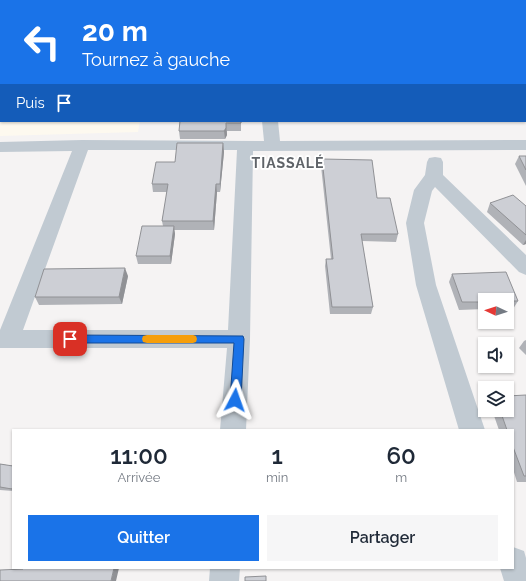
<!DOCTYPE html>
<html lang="fr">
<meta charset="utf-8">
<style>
body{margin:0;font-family:Raleway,sans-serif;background:#f6f6f7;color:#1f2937;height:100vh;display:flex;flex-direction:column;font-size:15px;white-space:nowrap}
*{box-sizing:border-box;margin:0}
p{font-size:13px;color:#747a83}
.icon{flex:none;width:22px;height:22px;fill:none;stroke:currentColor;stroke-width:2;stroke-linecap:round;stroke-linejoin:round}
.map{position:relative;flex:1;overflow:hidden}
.panel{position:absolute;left:12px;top:429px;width:502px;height:140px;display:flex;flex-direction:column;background:#fff;border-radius:0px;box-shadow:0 1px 3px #0004}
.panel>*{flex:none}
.banner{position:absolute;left:0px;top:0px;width:526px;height:122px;box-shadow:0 1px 3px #0004;background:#1a73e8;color:#fff;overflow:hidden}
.needle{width:26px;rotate:274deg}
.fabs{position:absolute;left:478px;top:293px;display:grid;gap:8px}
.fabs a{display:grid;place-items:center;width:36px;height:36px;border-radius:0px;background:#fff;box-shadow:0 1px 3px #0004;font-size:20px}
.pin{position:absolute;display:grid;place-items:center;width:34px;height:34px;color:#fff;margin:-17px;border-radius:8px;box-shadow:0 2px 6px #0006}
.me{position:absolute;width:44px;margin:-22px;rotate:4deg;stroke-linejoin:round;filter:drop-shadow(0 0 3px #0008)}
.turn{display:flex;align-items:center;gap:14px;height:84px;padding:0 16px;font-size:18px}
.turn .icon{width:52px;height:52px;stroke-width:2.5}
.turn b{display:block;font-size:28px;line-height:34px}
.then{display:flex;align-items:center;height:38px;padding:0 16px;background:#0003;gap:8px;font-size:15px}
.eta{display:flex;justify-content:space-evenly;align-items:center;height:68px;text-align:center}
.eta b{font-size:24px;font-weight:600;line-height:28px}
.primary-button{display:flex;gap:8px;margin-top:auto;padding:8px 16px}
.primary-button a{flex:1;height:46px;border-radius:0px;background:#1a73e8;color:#fff;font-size:16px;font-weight:600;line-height:46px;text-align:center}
.primary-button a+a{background:#f6f6f7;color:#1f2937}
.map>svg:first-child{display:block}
</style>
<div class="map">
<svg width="526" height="581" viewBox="0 0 526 581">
<rect width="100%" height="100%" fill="#f5f3f3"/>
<!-- commercial -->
<path fill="#fdf9ef" d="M0,0H156L1,1V121H140L138,132L0,136Z"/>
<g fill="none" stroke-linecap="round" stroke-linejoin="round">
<!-- street -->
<path fill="#c1cad2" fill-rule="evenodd" d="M252,0H264V1H252Z
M367,0H379L380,1H368Z
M471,0H483V1H471Z
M526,0V7H525V1H520Z
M525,55H526V64H525Z
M262,121H278L280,141L526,140V150L253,151L250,339L246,430H220L227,348H0V330L72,151L0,152V142L82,140L264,141ZM88,150H237L228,330H23Z
M435,157L441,158L443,162V175L526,255V275L519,272L435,187L432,191L424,223L436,285L485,430H459L416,285L406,223L414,190L425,175L427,162L429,158Z
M513,547L524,551L526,558V581H504L500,568H513Z
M210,568H240L239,581H209Z"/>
</g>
<!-- wall -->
<path fill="#b0b2b7" d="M241,121V131H227V135L225,139H180L179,131Z
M223,143L224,152L220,192H217L214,230H174L175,234L171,264H138L136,256L163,226L162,221L167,192H153L152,184L175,162Z
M519,156H526V186L515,164Z
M322,159L377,198L398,234L396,242L362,241L373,307L371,314H330L325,266L326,259H331L321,166Z
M490,203L526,206V244L523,245L487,212Z
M452,274L518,301L513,309H507V300H485V309L459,310L449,282Z
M128,276L122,304L39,305L35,297Z
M526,340V355L519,348L524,341Z
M526,395V482H517L513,469V430H499L492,410H507Z
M0,464L13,466V491L0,490Z"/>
<!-- shaded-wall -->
<path fill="#909195" d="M226,123L227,135L225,139L224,131Z
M223,143L224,152L220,192V184Z
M216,184L217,192L214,230L213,221Z
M174,226L175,234L171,264L170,256Z
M526,240V244L523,245Z
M125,268L128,276L122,304L119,297Z
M114,568H119L116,581H111Z"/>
<!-- building -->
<path fill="#cdcfd5" stroke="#909195" d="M205,0H234V1H205Z
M180,121H241V123H226V128L224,131H179Z
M177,143H223L220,184H216L213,221H162L168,184H152L156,162H175Z
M519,156H526V170Z
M322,159L372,160L377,198H390L398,234H361L373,307H332L326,259H333Z
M513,195L526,206V235L490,203Z
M142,226H174L170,256H136Z
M125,268L119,297H35L44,269Z
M506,272L518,301H507V300H485V302H462L452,274Z
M526,395V476H524L513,447V430H507L500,410H507V396Z
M0,464L13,466V486L12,489L0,487Z
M23,568H114L111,581H0V570L23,569Z
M266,576V581H245V577Z"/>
<!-- route -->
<path fill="#1a73e8" stroke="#114b97" d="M70,335L243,336L244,339L241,400L239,403L235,405L232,403L230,400L234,343H70L67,341L65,339L67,336Z"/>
<!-- slow -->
<path fill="#f59e0b" d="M147,335H193L196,336L197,339L196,342L193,343H147L143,342L142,339L143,336Z"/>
<g text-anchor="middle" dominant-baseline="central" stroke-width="3.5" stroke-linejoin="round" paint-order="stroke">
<!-- district labels -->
<g font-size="14" font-weight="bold" letter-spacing="1" fill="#5f6368" stroke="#fff">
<text x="288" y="163">TIASSALÉ</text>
</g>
</g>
</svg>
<div class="fabs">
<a><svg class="needle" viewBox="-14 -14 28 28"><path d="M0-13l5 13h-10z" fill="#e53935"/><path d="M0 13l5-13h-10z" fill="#747a83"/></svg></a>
<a><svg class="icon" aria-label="sound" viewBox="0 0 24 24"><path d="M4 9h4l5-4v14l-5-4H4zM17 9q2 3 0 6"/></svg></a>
<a><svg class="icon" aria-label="layers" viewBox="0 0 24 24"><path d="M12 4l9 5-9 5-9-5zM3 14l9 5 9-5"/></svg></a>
</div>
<div class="pin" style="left:70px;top:339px;background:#d93025"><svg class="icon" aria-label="arrive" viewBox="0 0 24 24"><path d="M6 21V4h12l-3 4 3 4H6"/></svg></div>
<svg class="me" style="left:235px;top:400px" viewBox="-20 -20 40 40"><path d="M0-17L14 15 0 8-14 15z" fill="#1a73e8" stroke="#fff" stroke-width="4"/></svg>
<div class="banner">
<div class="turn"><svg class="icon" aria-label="left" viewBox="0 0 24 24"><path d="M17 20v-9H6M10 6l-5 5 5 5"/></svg><div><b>20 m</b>Tournez à gauche</div></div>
<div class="then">Puis<svg class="icon" aria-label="arrive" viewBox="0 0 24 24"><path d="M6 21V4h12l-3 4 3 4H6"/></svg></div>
</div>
<section class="panel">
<div class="eta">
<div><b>11:00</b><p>Arrivée</p></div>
<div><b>1</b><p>min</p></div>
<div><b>60</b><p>m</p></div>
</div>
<div class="primary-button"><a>Quitter</a><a>Partager</a></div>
</section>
</div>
